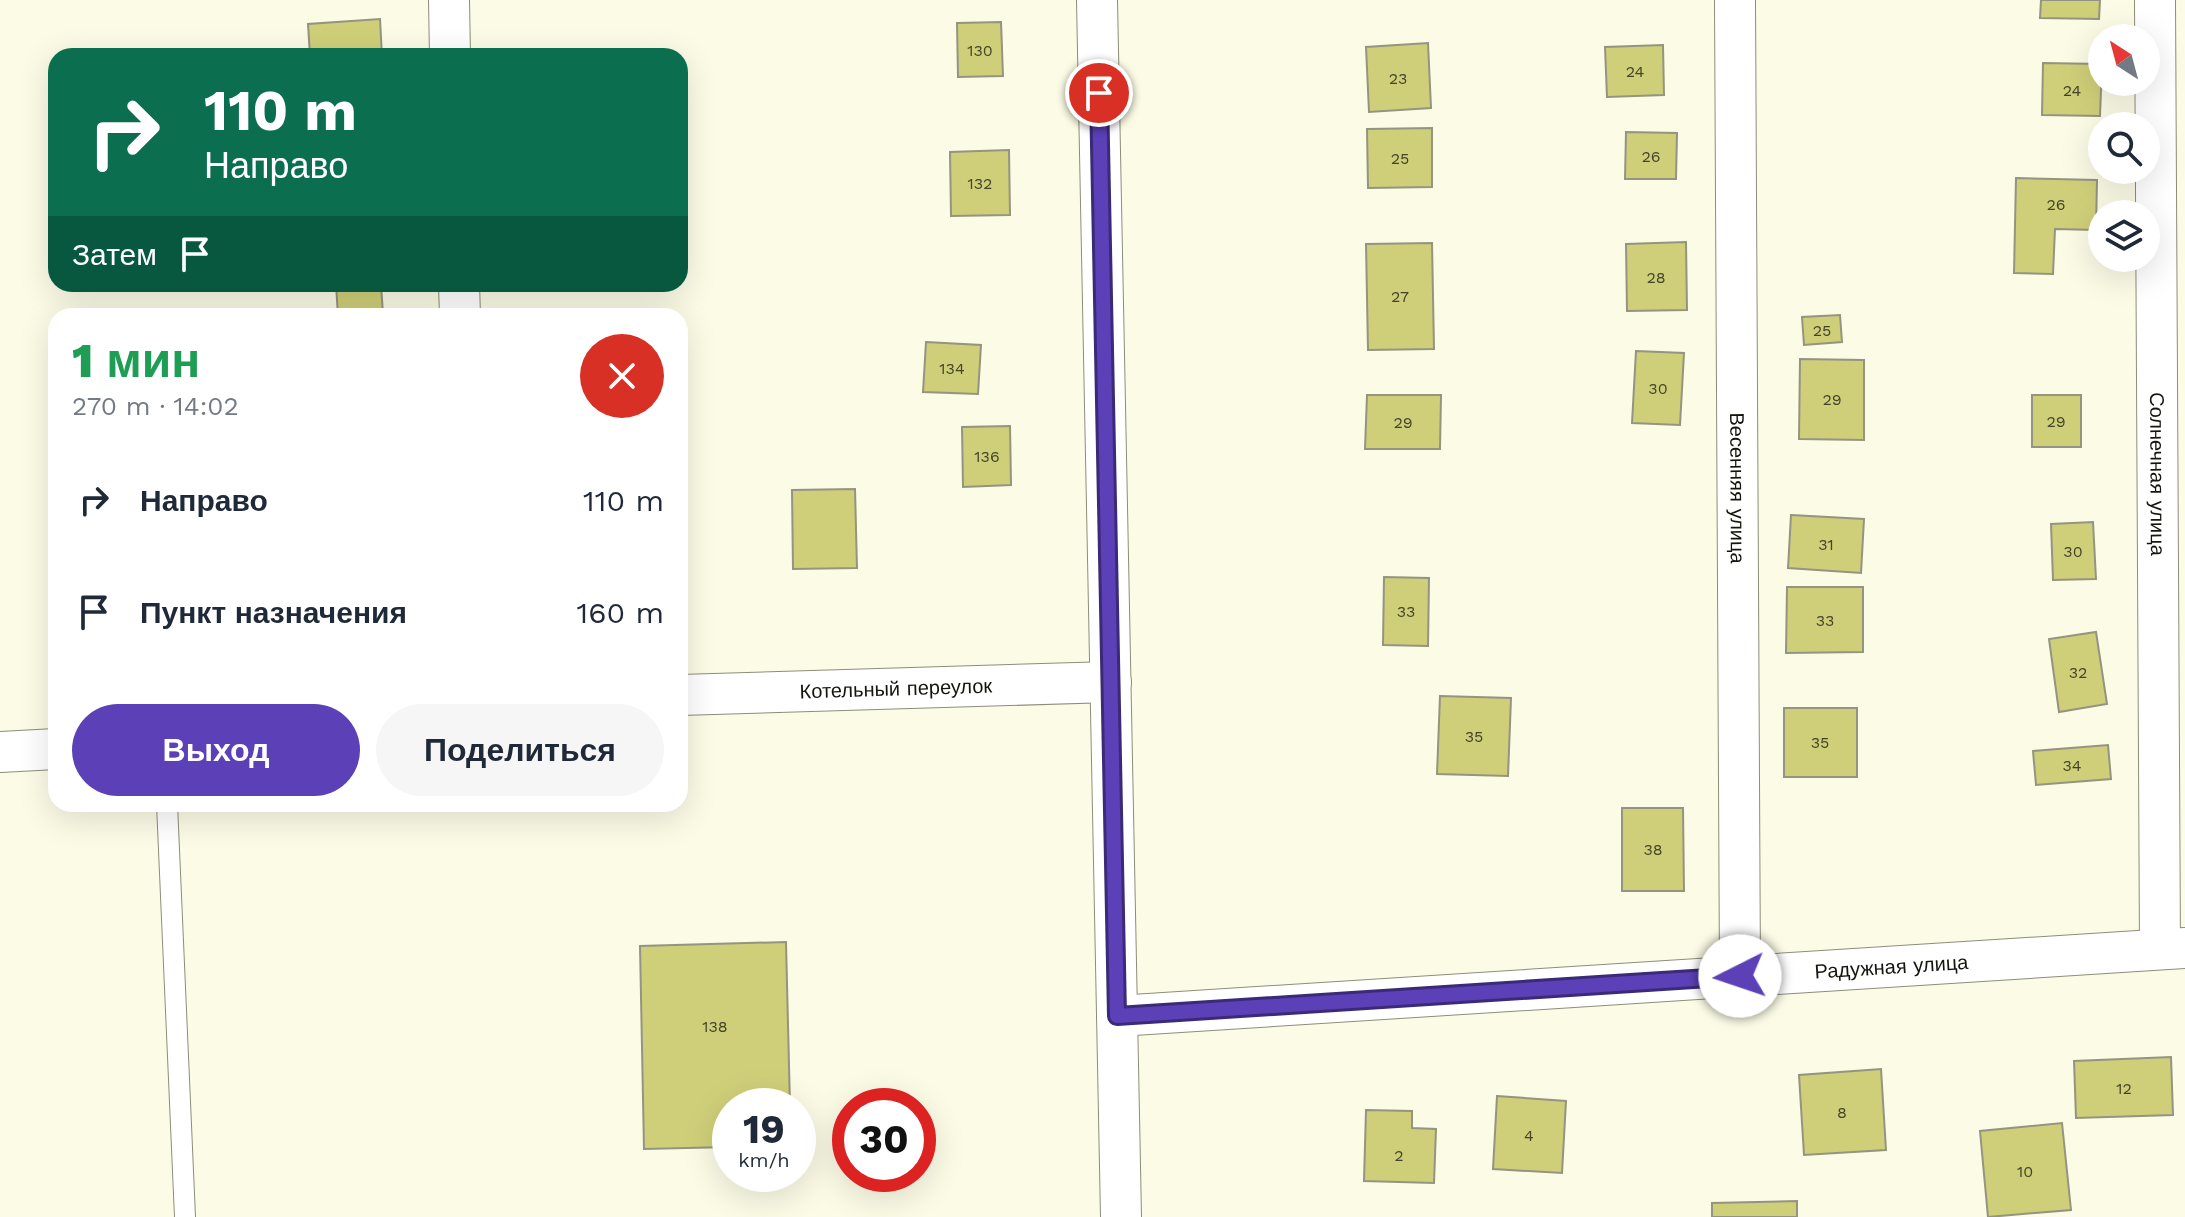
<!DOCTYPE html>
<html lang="ru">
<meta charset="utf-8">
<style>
body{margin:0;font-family:"Work Sans",sans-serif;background:#f6f6f7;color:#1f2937;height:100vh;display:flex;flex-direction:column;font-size:30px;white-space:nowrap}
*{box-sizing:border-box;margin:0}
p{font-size:26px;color:#747a83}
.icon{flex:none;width:44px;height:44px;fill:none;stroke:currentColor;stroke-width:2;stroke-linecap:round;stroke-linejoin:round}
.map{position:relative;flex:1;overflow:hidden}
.sheet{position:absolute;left:48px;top:308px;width:640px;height:504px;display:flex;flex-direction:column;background:#fff;border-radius:24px;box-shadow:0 8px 32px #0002}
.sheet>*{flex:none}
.guide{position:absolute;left:48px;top:48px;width:640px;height:244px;border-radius:24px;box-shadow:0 8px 32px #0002;background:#0b6e4f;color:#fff;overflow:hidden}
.needle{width:52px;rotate:324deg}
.controls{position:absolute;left:2088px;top:24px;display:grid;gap:16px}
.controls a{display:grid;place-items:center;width:72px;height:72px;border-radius:50%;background:#fff;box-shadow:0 8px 32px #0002;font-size:40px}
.speed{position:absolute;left:712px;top:1088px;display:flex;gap:16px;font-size:40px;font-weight:700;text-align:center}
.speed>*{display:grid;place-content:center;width:104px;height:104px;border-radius:50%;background:#fff;box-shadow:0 8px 32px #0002;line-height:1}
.speed small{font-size:20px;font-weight:400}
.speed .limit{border:12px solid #d22;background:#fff;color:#111}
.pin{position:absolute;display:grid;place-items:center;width:68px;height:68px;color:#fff;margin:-34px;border:4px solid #fff;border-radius:50%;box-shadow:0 2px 8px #0007}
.me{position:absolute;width:88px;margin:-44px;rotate:266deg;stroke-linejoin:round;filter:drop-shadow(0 0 6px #0008)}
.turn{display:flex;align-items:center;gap:28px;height:168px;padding:0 24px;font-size:36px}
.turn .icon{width:104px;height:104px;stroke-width:2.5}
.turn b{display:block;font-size:56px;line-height:68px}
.then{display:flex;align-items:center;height:76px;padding:0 24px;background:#0003;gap:16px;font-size:30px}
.round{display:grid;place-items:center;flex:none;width:84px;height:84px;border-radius:42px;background:#f6f6f7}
.headline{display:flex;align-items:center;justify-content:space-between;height:136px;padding:0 24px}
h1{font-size:48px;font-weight:800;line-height:60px;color:#1e9e55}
.cta{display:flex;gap:16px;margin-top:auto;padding:16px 24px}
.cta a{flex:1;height:92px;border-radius:48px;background:#5b40b8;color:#fff;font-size:32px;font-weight:800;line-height:92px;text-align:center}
.cta a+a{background:#f6f6f7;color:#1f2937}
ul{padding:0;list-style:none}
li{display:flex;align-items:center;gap:24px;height:112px;padding:0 24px}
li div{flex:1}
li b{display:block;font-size:30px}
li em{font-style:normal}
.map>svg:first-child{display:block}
</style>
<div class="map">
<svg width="2185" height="1217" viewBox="0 0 2185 1217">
<rect width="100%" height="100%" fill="#fbfbe6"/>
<!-- building -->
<path fill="#d0cf79" stroke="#939481" stroke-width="2" d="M2041,0H2100L2099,19L2040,18Z
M380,19L382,56H310L308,24Z
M1001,22L1003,76L958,77L957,23Z
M1428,43L1431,108L1369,112L1366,47Z
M1663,45L1664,95L1607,97L1605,47Z
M2043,63L2102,64L2100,116L2042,115Z
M1432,128V187L1368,188L1367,129Z
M1626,132L1677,133L1676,179H1625Z
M1009,150L1010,215L951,216L950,152Z
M2016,178L2097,180L2096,230L2055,229L2053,274L2014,273Z
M1686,242L1687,310L1627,311L1626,244Z
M1432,243L1434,349L1368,350L1366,244Z
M336,284H381L383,315L338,316Z
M1840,315L1842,342L1804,345L1802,317Z
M926,342L981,345L978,394L923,392Z
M1636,351L1684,353L1680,425L1632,423Z
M1800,359L1864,360V440L1799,439Z
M1367,395H1441L1440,449H1365Z
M2032,395H2081V447H2032Z
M1010,426L1011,485L963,487L962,427Z
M855,489L857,568L793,569L792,490Z
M1791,515L1864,519L1861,573L1788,568Z
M2093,522L2096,579L2053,580L2051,524Z
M1384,577L1429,578L1428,646L1383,645Z
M1787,587H1863V652L1786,653Z
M2096,632L2107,704L2059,712L2049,639Z
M1440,696L1511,698L1508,776L1437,774Z
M1784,708H1857V777H1784Z
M2108,745L2111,779L2036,785L2033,751Z
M1622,808H1683L1684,891H1622Z
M786,942L790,1106H730V1147L644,1149L640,946Z
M2171,1057L2173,1115L2076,1118L2074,1061Z
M1881,1069L1886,1150L1804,1155L1799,1075Z
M1497,1096L1566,1101L1562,1173L1493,1169Z
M1366,1110L1412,1111V1128L1436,1129L1434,1183L1364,1181Z
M2062,1123L2071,1210L1988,1217L1980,1131Z
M1797,1201V1217H1712V1203Z"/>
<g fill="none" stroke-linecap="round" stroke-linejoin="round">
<!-- lane casing -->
<g stroke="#8d8d7a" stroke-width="22">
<path id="lane" d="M167,804L185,1217"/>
</g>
<!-- street casing -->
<g stroke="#8d8d7a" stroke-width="42">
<g id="street">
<path d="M449,0L450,56"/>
<path d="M1097,0L1121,1217"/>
<path id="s1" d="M1735,0L1740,976"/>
<path id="s2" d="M2155,0L2160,949"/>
<path d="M459,284L460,316"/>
<path id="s3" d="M680,695L1111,682"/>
<path d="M0,752L56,749"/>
<path id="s4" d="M1117,1016L2185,948"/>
</g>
</g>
<!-- lane -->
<use href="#lane" stroke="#fff" stroke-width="20"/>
<!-- street -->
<use href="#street" stroke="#fff" stroke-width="40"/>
</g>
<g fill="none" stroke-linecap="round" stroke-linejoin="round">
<!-- route casing -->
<g stroke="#3b2a78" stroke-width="20">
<path id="route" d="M1099,93L1117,1016L1740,976"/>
</g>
<!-- route -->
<use href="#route" stroke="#5b40b8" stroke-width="14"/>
</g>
<g text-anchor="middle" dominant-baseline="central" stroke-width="7" stroke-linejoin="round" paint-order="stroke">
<!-- number labels -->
<g font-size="16" fill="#444429">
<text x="980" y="50">130</text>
<text x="1635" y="71">24</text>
<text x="1398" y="78">23</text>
<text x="2072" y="90">24</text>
<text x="1651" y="156">26</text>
<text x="1400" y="158">25</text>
<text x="980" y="183">132</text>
<text x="2056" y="204">26</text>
<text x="1656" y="277">28</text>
<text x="1400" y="296">27</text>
<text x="1822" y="330">25</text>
<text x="952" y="368">134</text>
<text x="1658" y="388">30</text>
<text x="1832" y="399">29</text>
<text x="2056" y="421">29</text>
<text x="1403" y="422">29</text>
<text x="987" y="456">136</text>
<text x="1826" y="544">31</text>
<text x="2073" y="551">30</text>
<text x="1406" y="611">33</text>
<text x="1825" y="620">33</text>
<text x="2078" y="672">32</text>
<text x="1474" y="736">35</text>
<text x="1820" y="742">35</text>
<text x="2072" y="765">34</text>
<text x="1653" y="849">38</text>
<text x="715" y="1026">138</text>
<text x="2124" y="1088">12</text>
<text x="1842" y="1112">8</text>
<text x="1529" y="1135">4</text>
<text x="1399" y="1155">2</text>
<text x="2025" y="1171">10</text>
</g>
<!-- street labels -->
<g font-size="20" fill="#15150e" stroke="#fbfbe6">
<text stroke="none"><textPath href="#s2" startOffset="474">Солнечная улица</textPath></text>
<text stroke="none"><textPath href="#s1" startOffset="488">Весенняя улица</textPath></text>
<text stroke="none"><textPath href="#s3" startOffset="216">Котельный переулок</textPath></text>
<text stroke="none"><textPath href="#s4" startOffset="776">Радужная улица</textPath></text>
</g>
</g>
</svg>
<div class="controls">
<a><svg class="needle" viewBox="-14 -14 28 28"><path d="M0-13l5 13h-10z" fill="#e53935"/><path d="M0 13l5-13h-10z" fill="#747a83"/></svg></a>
<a><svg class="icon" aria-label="search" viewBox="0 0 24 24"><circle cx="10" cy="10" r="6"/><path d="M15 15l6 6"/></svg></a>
<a><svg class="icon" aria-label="layers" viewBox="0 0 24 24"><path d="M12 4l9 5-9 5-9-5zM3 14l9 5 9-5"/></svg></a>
</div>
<div class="speed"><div>19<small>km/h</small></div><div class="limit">30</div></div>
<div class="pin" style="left:1099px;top:93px;background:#d93025"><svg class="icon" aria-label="arrive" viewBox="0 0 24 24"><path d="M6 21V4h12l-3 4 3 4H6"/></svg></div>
<svg class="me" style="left:1740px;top:976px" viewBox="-20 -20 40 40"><circle r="19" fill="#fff"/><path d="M0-13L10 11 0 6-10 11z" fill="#5b40b8"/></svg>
<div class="guide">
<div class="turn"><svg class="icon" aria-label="right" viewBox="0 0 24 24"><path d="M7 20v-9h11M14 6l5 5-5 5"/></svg><div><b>110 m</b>Направо</div></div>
<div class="then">Затем<svg class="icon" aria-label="arrive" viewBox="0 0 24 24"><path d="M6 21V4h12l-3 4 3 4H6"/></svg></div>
</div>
<section class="sheet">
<div class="headline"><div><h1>1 мин</h1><p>270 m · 14:02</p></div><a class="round" style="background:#d93025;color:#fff"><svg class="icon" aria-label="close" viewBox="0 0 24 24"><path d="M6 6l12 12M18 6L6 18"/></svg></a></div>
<ul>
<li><svg class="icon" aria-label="right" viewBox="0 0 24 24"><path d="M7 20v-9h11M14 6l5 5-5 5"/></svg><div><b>Направо</b></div><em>110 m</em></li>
<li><svg class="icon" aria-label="arrive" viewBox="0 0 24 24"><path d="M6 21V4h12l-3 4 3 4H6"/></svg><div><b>Пункт назначения</b></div><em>160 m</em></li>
</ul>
<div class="cta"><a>Выход</a><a>Поделиться</a></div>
</section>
</div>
